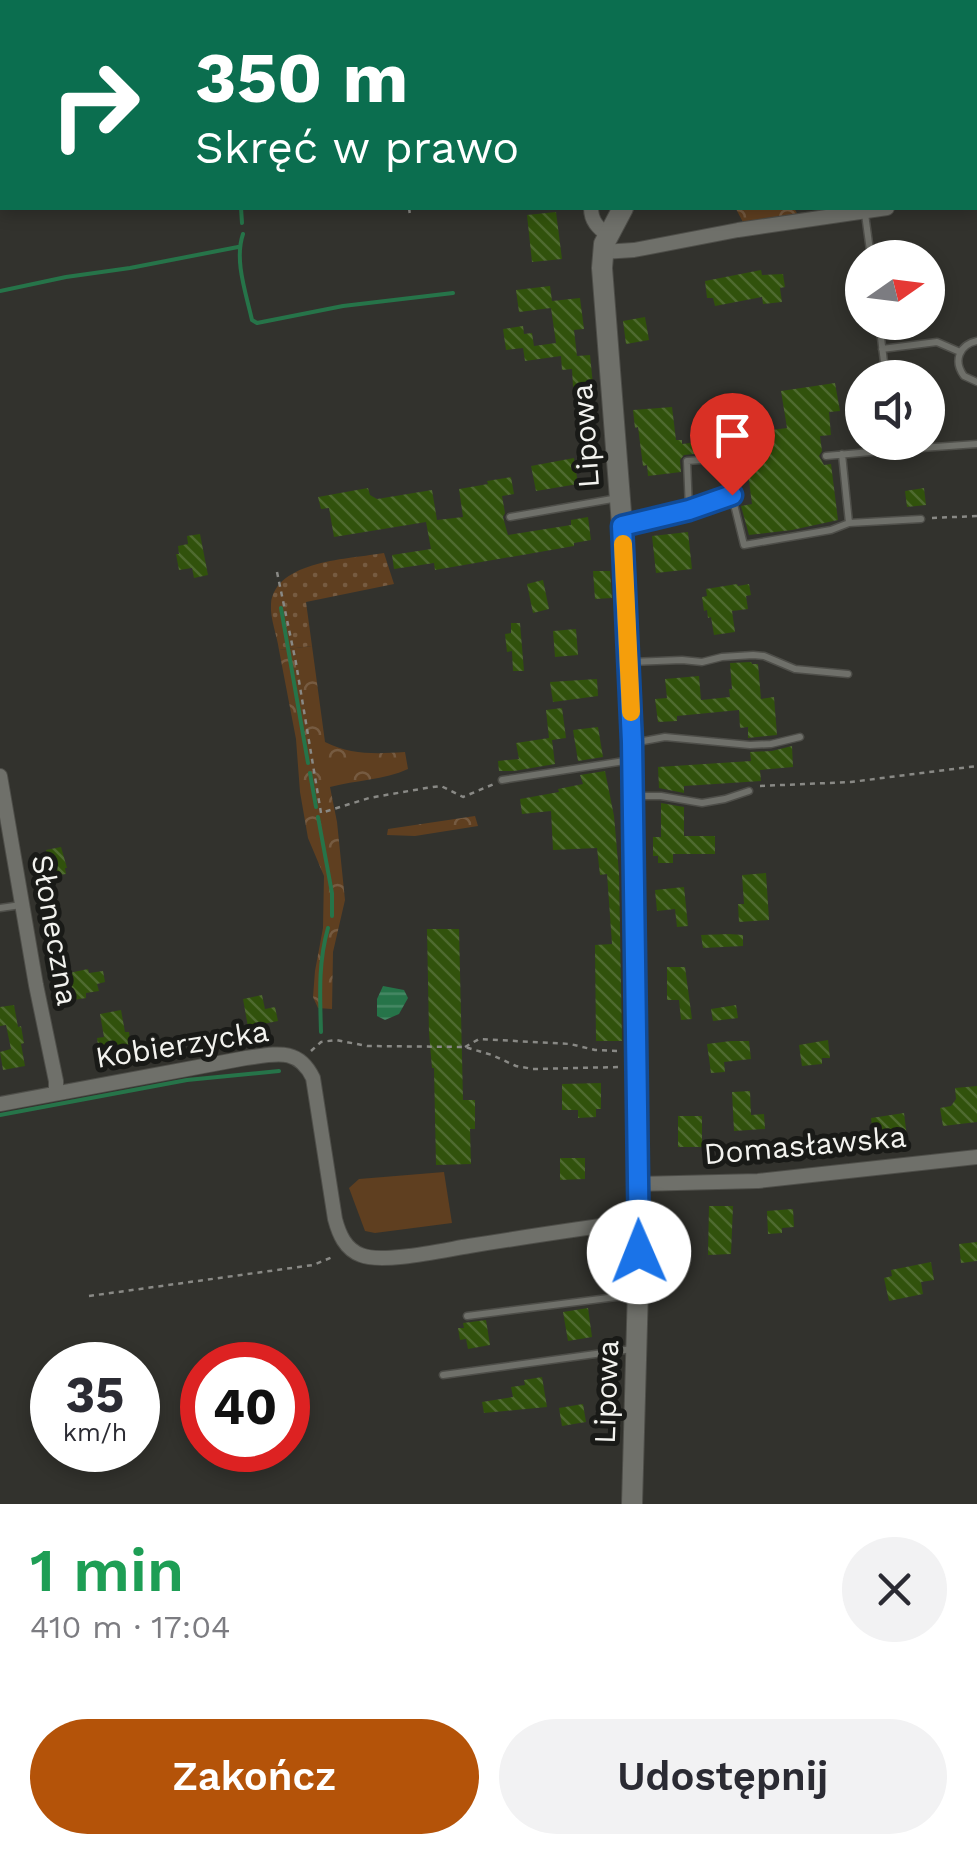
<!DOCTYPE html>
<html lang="pl">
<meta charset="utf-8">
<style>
body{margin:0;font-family:"Work Sans",sans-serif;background:#f2f2f3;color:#2b2b33;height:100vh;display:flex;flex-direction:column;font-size:38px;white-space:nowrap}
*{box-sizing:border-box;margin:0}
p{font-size:32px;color:#7c7c81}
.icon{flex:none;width:55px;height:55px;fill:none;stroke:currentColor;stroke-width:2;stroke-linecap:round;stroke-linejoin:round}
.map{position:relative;height:1504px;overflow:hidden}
.details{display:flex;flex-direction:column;background:#fff;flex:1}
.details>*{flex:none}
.hud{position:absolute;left:0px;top:0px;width:978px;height:210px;box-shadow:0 5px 15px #0003;background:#0b6e4f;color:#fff;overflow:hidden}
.needle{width:65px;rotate:76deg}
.controls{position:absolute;left:845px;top:240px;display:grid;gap:20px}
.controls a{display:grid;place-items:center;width:100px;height:100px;border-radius:50%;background:#fff;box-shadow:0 5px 15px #0003;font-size:50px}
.speed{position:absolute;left:30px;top:1342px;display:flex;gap:20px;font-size:50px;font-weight:700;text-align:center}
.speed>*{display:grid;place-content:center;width:130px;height:130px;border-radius:50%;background:#fff;box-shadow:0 5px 15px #0003;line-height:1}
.speed small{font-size:25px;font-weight:400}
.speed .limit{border:15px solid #d22;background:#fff;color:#111}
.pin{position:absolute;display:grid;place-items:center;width:85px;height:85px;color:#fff;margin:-102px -42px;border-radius:50% 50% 50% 0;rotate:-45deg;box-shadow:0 0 10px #0007}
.pin .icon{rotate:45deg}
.me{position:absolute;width:110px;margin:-55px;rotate:359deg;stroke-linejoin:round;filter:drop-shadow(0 0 8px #0008)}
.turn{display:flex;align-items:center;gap:35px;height:210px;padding:0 30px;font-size:45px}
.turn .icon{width:130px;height:130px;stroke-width:2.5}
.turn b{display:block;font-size:70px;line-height:85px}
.round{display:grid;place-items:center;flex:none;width:105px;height:105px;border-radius:52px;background:#f2f2f3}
.summary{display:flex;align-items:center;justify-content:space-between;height:170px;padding:0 30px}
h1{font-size:60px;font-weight:600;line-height:75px;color:#1e9e55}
.action{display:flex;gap:20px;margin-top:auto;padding:20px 30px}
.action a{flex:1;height:115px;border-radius:60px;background:#b45309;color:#fff;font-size:40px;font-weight:600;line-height:115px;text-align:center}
.action a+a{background:#f2f2f3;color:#2b2b33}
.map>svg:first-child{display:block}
</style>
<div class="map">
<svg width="977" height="1504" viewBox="0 0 977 1504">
<defs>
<pattern id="grass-dots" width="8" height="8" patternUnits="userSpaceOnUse" patternTransform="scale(2.5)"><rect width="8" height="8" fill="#5f3f20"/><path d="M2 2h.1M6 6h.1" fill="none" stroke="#765b41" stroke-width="1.8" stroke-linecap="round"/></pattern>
<pattern id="forest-crowns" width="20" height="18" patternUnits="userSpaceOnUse" patternTransform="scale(2.5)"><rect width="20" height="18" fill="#5f3f20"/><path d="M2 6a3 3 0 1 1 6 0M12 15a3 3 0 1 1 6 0" fill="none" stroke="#765b41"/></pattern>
<pattern id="water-rules" width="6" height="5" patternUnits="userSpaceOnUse" patternTransform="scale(2.5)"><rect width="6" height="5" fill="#267449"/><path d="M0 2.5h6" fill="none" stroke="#468864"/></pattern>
<pattern id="building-back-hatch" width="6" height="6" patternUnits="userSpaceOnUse" patternTransform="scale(2.5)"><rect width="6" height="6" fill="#31520c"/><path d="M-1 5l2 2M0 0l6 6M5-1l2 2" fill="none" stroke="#4f6b30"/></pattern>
</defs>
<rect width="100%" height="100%" fill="#32322d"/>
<!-- grass -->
<path fill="url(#grass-dots)" d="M384,553L394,584L306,602L312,646L279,650C277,635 270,619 271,604C275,560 351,559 384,553Z"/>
<!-- forest -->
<path fill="url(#forest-crowns)" d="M740,208H794L798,215L744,224L736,209Z
M312,646L325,742C351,755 376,754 405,752L408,769C384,780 356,780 330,787L337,822L345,900L333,952L332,1009L318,1008L313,997L315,971L323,928L324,876L308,838L300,792L296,739L279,650Z
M475,816L478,826L415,836L387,835L388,829Z"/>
<!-- pitch -->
<path fill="#5f3f20" d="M444,1172L452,1223L375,1233L365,1231L349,1188L359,1179Z"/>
<!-- water -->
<path fill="url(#water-rules)" d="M383,986L404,990L408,998L399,1014L385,1020L377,1016V999Z"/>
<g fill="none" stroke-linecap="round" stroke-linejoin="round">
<!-- stream -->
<path stroke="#267449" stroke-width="4" d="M225,0V2
M241,208L242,223
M243,234C234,260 246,293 252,320L257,323L343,306L453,293
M0,291L66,277L130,268L238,247
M281,608L308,763
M310,773L316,807
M318,817L332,893V916
M321,1032C320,996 318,963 328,928
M0,1115L187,1080L279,1071"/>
</g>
<!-- building -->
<path fill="url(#building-back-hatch)" d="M556,212L562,259L532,262L527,215Z
M761,270L762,275L783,274L785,287L780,288L782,302L763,304L762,297L715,306L713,298H707L705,281Z
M550,286L552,301L580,298L584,329L574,330L577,356L590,355L593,385L573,387L572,369L562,370L561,356L525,361L523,348L506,350L503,329L523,326L524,334L532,333L534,346L556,343L551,308L519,312L516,290Z
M645,317L649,340L626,344L623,321Z
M835,383L840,411L829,412L831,435L820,436L822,451L819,456L824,465L831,464L838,520L792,530L749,535L741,506L752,504L748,473L738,474L734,450L684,455L680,460L681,472L648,476L647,465L643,466L638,427L635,428L633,410L672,407L676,440H682V444L748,436V433L787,428L781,391Z
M574,458L578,484L536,491L531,466Z
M511,477L514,494L502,496L505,513L503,517L508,535L571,525V520L588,517L591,540L574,543V546L435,570L434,563L394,569L392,555L431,549L426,522L334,537L329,508L321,509L318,497L368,488L370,495L377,499L432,490L437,520L463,517L459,489L488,484L487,481Z
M924,488L926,505L907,507L905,491Z
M688,532L692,569L656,573L652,536Z
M200,534L208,575L194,578L192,568L179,570L176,554H179L178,546L188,544L187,536Z
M593,571H610L612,598L595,599Z
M543,580L549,609L533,613L527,584Z
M737,584L738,586L749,584L751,595L746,596L748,609L732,611L735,632L714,635L711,617L708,618L707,610L704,611L702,597L707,596L706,589Z
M511,623H520L524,671H513L512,651L507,652L505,634L511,633Z
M576,629L578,655L555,657L553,631Z
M751,662L752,664H758L761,699L774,697L777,735L748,738V727L740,728L739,710L677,716V721L658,722L655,699L667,698L665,679L699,676L701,700L730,697L729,689H732L730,663Z
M597,679L598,696L553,702L550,682Z
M562,708L566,738L552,740L555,764L514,771H499L498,761L519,759L516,743L549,738L546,710Z
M598,727L603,757L578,761L573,730Z
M792,746L793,767L760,770L761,781L684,786V793L659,788L658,767L751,761L750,752L772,751Z
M605,771L614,816L619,873L622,1041H596L595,945L612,944L607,874L600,875L597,848L553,850L551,811L522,814L520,799L559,792L558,789L583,784L580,775Z
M661,803L684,807V836H715V854H673V863H658V856H653V837H661Z
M61,847L67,868H65L66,874L47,877L46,850Z
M766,873L769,920L739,922L738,904H744L742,875Z
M684,887L688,926L677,927L675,909L657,911L655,890Z
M427,929H459L463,1100H475V1129H470L471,1164L436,1165L434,1068H432L429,1033Z
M729,934L743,935V946L703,948L701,935Z
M667,967H685L692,1019L681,1020L679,1000H667Z
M88,969L89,973L103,971L105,982L97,984L99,991L86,993V998L67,1001L65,987L71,986L69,973Z
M262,995L265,1009L275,1007L278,1021L248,1027L243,999Z
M14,1005L18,1027L21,1026L24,1043L21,1044L25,1066L3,1070L0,1052L11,1049L6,1025L0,1026V1007Z
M736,1005L738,1018L713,1021L711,1009Z
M121,1010L125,1032H129L131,1045L99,1052L97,1038L104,1037L100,1014Z
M828,1040L830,1058H822V1064L802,1066L799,1045Z
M731,1041H749L751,1059L724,1062L725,1072L711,1073L707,1044Z
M601,1083V1109H596V1117L578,1118V1110H562V1084Z
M977,1086V1122L943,1126L940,1108L951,1106L956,1099L955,1088Z
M750,1091L751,1115L764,1114L765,1129L734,1131L732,1092Z
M904,1113L907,1137L874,1142L871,1118Z
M678,1116H702V1147H678Z
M560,1158H585V1179L560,1180Z
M709,1206H733L731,1254L708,1255Z
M793,1209L794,1227L782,1228V1233L768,1234L767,1211Z
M977,1242V1261L961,1263L959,1244Z
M931,1262L934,1280L921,1282L923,1294L889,1301L884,1278L892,1276L891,1270Z
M588,1308L592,1337L568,1341L563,1312Z
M486,1320L490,1345L468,1349L466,1339L460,1340L458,1328H464L463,1323Z
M542,1377L547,1407L484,1413L482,1402L513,1397L511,1387L525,1385L524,1380Z
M583,1404L586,1422L562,1426L559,1408Z"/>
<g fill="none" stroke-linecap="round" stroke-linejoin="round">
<!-- lane casing -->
<g stroke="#4e4e49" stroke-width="9">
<path id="lane" d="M865,214L871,258
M879,322L886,378
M977,341C959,345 953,361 964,376L977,382
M882,349L937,342L960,352
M893,442V450L977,444
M842,454L849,523L921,519
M826,456L893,450
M732,496L744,545L831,530L849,523
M510,517L618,498
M624,525L689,510L732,495L727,458L687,461L689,510
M631,662L682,660L702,662L722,657L753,655L764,656L795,669L848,674
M638,742L665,737L750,745L771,744L800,737
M502,780L631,760
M638,796H661L702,803L725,799L749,791
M0,908L21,905
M467,1316L632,1295
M443,1375L632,1349"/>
</g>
<!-- street casing -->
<g stroke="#4e4e49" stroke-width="16">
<path id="street" d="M583,0V2
M975,129L977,126
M591,208C591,221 598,228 608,235
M603,252L634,250L738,230L887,208
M0,776L36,985L56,1081V1092
M0,1104L246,1058C276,1054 298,1047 313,1078L335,1219C339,1234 345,1249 361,1255C382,1264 444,1250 469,1246C525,1237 582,1228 638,1221
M638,1184L758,1181L977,1157"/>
</g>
<!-- secondary casing -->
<g stroke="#4e4e49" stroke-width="22">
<path id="secondary" d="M824,2L825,0
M623,208L604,244L602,268L622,525L632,743L639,1252L632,1504"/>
</g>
<!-- path -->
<path stroke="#898985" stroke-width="2.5" stroke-dasharray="5 5" stroke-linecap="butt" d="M409,208L410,215
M932,518L977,516
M277,572L296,663L321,813L369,798L426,788L441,786L463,797L494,784
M760,786L851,782L977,766
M465,1047L479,1039L570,1044L595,1050L619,1051
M311,1051L321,1042L336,1040L367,1046L465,1047L492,1055L516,1066L533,1069L620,1067
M89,1296L313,1265L335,1256"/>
<!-- lane -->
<use href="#lane" stroke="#6f706a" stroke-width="6"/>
<!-- street -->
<use href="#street" stroke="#6f706a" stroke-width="14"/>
<!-- secondary -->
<use href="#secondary" stroke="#6f706a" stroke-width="20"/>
</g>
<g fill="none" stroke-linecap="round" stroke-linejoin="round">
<!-- route casing -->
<g stroke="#114b97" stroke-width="25">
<path id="route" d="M639,1252L632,742L622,526L689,510L732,495"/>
</g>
<!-- route -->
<use href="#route" stroke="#1a73e8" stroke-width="18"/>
<!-- slow -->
<path stroke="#f59e0b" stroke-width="18" d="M623,544L631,712"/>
</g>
<g text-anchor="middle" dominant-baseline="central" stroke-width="10" stroke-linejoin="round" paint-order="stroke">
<!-- street labels -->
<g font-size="30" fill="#f3f3ef" stroke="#191a17">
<text transform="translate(585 436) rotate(-94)">Lipowa</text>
<text transform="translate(55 930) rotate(80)">Słoneczna</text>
<text transform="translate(182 1044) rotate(-9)">Kobierzycka</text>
<text transform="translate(805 1145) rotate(-5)">Domasławska</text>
<text transform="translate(606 1392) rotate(-88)">Lipowa</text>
</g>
</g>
</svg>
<div class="controls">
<a><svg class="needle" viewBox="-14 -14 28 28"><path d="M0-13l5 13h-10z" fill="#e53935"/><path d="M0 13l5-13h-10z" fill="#7c7c81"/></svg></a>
<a><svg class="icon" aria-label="sound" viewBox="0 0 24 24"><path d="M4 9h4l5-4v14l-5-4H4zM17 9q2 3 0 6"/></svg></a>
</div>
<div class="speed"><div>35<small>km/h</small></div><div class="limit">40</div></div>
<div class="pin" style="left:732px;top:495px;background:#d93025"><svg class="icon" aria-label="arrive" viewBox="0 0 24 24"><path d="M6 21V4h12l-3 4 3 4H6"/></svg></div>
<svg class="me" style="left:639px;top:1252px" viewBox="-20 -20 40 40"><circle r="19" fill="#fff"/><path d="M0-13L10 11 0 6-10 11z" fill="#1a73e8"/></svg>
<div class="hud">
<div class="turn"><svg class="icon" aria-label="right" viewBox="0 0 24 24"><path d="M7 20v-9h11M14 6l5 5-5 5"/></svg><div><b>350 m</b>Skręć w prawo</div></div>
</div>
</div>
<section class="details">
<div class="summary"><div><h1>1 min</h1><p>410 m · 17:04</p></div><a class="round"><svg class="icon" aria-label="close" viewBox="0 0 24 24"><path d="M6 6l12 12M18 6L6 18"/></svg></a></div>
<div class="action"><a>Zakończ</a><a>Udostępnij</a></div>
</section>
